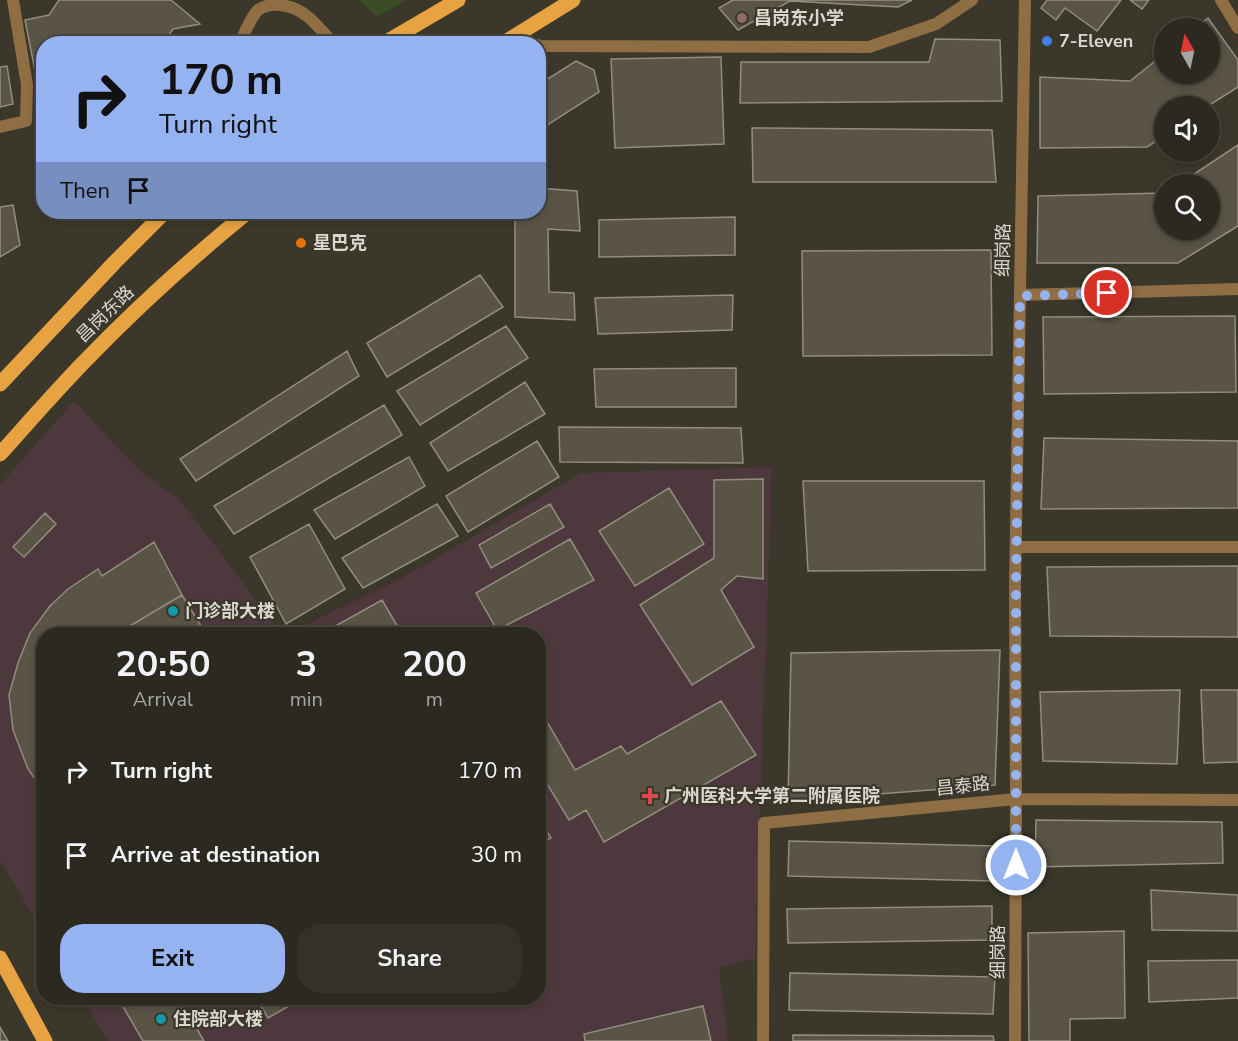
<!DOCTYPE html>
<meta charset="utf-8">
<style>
body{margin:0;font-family:"Nunito Sans","Noto Sans SC",sans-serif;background:#343129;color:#f1f3f6;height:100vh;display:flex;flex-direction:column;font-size:22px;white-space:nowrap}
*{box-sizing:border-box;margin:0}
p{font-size:20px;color:#a6a6a5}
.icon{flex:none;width:33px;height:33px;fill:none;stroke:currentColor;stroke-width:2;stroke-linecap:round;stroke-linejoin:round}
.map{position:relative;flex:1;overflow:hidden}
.panel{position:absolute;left:36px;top:627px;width:510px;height:378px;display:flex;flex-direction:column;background:#2c2920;border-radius:24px;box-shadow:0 3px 9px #0003,0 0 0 2px #48453e}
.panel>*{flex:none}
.hud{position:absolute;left:36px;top:36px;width:510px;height:183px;border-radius:24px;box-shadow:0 3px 9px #0003,0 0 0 2px #48453e;background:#95b2f1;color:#111;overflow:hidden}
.needle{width:39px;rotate:351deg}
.fabs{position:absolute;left:1154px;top:18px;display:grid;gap:12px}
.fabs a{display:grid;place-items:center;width:66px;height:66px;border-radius:50%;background:#2c2920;box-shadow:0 3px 9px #0003,0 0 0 2px #48453e;font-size:30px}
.pin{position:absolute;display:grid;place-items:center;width:51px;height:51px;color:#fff;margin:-26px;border:3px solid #fff;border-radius:50%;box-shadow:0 2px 6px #0007}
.me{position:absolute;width:66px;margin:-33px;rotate:0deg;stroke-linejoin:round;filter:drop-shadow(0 0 4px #0008)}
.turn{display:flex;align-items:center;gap:21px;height:126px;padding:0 24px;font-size:27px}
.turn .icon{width:78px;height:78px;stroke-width:2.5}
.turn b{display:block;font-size:42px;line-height:51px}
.then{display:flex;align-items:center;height:57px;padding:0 24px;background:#0003;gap:12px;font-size:22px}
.eta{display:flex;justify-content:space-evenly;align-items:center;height:102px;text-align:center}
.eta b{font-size:36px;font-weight:700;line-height:42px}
.cta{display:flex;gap:12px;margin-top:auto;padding:12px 24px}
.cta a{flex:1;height:69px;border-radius:24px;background:#95b2f1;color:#111;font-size:24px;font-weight:700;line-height:69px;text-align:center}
.cta a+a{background:#343129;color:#f1f3f6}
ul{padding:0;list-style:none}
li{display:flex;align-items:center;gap:18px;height:84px;padding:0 24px}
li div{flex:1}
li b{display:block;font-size:22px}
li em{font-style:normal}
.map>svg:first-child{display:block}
</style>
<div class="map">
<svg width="1238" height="1041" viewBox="0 0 1238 1041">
<rect width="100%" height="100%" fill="#3b372a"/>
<!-- medical -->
<path fill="#4d383d" d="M74,401L140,471L180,500L282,634H44L43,933L0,860V485Z
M772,467L755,958L719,968L728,1041H108L82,998H538V634H288L402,578L581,473Z"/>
<!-- green -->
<path fill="#3b4d27" d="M359,0H406L377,17Z"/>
<!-- building -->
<path fill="#595446" stroke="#928d7e" stroke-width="1.5" d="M59,0H171L200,24L173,29L163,44H44V116L25,20L49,15Z
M733,0H912L898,7L790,1L738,30L719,8Z
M1047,0H1121L1097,31L1065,8L1056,20L1041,8Z
M1130,0H1149L1142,9Z
M1208,18L1238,60V87L1208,106H1164V136L1147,147L1040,148V77L1130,81L1164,54V74H1209V28H1195Z
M935,39L1000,40L1002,101L740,103L741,62H929Z
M721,57L724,144L615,148L611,59Z
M576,61L594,70L599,92L538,131V85Z
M7,66L13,104L0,107V67Z
M752,128L992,130L996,182H753Z
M1238,145V226L1178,263H1037L1038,196L1164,193V230H1209V184H1179Z
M538,188L577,191L580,231L548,229L549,292L574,293L575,320L515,317V212H538Z
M13,205L20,245L0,257V207Z
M735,217V255L599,257V220Z
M991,250L992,355L803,356L802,251Z
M480,275L503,307L387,377L367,343Z
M733,295L732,330L598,334L595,298Z
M1235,316L1236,392L1044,394L1043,317Z
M506,326L528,358L420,425L397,391Z
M347,351L359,376L196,481L180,459Z
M736,368V407H596L594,369Z
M525,382L545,414L448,471L430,443Z
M384,405L402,435L234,534L214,506Z
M559,427L741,428L743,463L560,462Z
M1044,438L1238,441V508L1041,509Z
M537,441L559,477L468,532L446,496Z
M409,457L425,486L335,539L314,510Z
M763,479V579L737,576L721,590L754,647L692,685L640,605L714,558V480Z
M803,481H984L985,570L808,571Z
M669,488L704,544L635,586L599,531Z
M437,504L458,536L363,588L342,558Z
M550,504L564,527L491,568L479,545Z
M45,513L56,524L24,557L13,547Z
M309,524L345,589L286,624L250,557Z
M570,539L594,580L497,630L476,593Z
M154,542L182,595L128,627L135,634H44V792L28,769L13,730L9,695L18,663L30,633L50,606L68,589L98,569L102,576Z
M1238,566V637L1050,636L1047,567Z
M182,595L206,634H135L128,627Z
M382,600L402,634H321Z
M1000,650L995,785L788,801L791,653Z
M1180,690L1177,764L1043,761L1040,692Z
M1201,690H1238V762L1204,763Z
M721,701L756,755L604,842L586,810L569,820L538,769V706L575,770L621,746L627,754Z
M538,817L551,838L538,845Z
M1036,820L1222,822L1223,863L1035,867Z
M789,841L994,846L993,881L788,876Z
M1151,890L1238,895V931L1152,930Z
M992,906V940L788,943L787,909Z
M1124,931L1125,1018L1070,1019V1041H1029L1028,933Z
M1238,960V998L1149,1002L1148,961Z
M790,973L995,977L993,1014L789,1010Z
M118,998H179L204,1041H143Z
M256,998H303L268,1018Z
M703,1006L711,1041H585L584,1034Z
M0,1027L8,1041H0Z
M793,1035L993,1036L994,1041H793Z"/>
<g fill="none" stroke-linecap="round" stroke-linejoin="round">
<!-- lane -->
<path stroke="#906e44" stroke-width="12" d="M240,44C243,35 252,16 258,10C273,0 295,6 307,16C317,24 325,35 334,44
M0,127L26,121L27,85L13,0"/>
<!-- street -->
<path stroke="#906e44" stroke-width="12" d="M1221,0L1238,28
M538,45L540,46L869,47L936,24L972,0
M1020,295L1238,289
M1016,547H1238
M763,1041L764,823L1016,799L1238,800
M1015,1041L1016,799L1015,586L1025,0"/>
<!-- primary -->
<path stroke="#e7a241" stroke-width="15" d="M383,44L458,0
M502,44L573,0
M0,384L115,262L165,212
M0,454C27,424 54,393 83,363C135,309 190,259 248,212
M0,958L45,1041"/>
</g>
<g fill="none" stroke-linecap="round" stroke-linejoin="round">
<!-- route -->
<path stroke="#95b2f1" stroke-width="10" stroke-dasharray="0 18" d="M1016,865V586L1020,296L1107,293"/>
</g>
<!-- markers -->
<circle fill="#8d6e63" stroke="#3b372a" stroke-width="2" cx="742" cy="18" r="6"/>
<circle fill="#3f7fe0" stroke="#3b372a" stroke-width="2" cx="1047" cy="41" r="6"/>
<circle fill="#e8710a" stroke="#3b372a" stroke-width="2" cx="301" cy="243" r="6"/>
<g fill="#0f9aa8" stroke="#3b372a" stroke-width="2">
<circle cx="173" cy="611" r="6"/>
<circle cx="161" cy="1019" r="6"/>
</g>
<path fill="#e0444e" stroke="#3b372a" stroke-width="2" d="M647 787h6v6h6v6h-6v6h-6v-6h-6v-6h6z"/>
<g text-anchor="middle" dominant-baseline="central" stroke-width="4.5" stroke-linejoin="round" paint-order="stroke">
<!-- poi labels -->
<g font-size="18" font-weight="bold" fill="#dad7cf" stroke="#3b372a" text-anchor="start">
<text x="754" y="18">昌岗东小学</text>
<text x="1059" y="41">7-Eleven</text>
<text x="313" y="243">星巴克</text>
<text x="185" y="611">门诊部大楼</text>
<text x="664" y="796">广州医科大学第二附属医院</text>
<text x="173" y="1019">住院部大楼</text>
</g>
<!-- street labels -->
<g font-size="18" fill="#dad7cf" stroke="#3b372a">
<text transform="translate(1003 250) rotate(-89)">细岗路</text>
<text transform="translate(105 314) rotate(-44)">昌岗东路</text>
<text transform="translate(963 786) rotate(-6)">昌泰路</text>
<text transform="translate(998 952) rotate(-90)">细岗路</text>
</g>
</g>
</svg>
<div class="fabs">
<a><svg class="needle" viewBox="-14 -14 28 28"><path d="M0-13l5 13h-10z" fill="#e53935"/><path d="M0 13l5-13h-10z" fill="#a6a6a5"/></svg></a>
<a><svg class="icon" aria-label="sound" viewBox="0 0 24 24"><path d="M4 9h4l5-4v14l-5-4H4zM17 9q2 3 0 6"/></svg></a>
<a><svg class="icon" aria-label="search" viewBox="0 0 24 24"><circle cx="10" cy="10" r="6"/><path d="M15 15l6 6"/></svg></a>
</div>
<div class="pin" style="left:1107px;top:293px;background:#d93025"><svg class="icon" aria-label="arrive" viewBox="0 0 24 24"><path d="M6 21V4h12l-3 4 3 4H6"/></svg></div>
<svg class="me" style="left:1016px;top:865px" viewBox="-20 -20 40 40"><circle r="17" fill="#95b2f1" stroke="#fff" stroke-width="3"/><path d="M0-11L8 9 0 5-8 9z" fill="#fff"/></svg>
<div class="hud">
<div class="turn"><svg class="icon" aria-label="right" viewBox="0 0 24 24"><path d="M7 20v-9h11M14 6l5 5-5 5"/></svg><div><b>170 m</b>Turn right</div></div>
<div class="then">Then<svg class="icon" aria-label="arrive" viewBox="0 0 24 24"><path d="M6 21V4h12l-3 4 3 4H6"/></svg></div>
</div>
<section class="panel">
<div class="eta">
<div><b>20:50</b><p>Arrival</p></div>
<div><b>3</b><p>min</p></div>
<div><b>200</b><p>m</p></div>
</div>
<ul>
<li><svg class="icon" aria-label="right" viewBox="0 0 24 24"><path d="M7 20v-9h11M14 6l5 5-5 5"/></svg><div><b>Turn right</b></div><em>170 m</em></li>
<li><svg class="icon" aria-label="arrive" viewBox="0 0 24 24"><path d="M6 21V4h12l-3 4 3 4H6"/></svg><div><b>Arrive at destination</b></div><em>30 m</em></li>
</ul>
<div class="cta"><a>Exit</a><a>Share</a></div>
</section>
</div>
